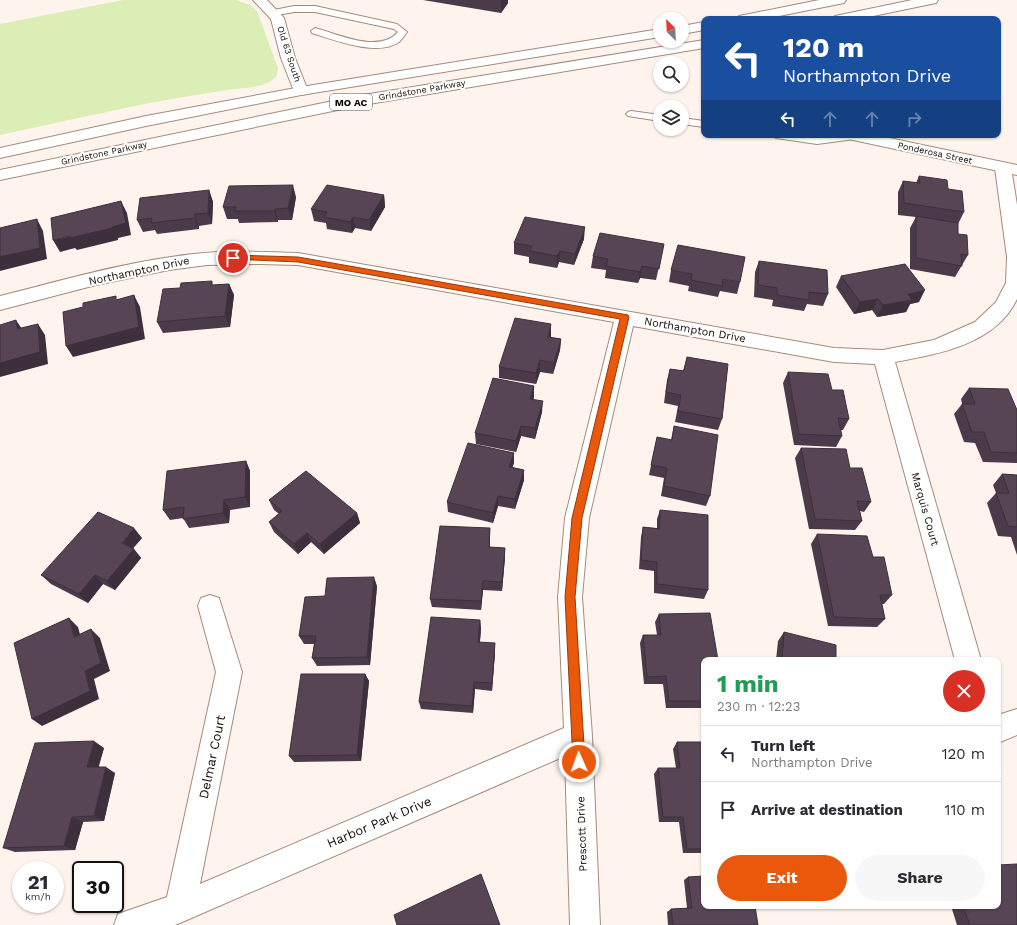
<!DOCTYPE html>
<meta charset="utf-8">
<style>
body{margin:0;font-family:"Work Sans",sans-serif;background:#f7f7f7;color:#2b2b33;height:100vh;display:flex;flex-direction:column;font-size:15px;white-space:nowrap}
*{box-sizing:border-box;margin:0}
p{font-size:13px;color:#7c7c81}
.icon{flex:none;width:22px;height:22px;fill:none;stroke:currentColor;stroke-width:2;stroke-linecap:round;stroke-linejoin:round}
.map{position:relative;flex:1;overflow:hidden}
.panel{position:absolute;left:701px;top:657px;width:300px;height:252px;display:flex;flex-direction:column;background:#fff;border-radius:8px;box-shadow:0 1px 3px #0004}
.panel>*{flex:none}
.guide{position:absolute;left:701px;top:16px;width:300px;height:122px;border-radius:8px;box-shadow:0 1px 3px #0004;background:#1a4fa0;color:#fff;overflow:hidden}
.needle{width:26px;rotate:336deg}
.buttons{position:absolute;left:653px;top:12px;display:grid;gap:8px}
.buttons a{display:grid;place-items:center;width:36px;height:36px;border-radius:50%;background:#fff;box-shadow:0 1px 3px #0004;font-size:20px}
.speed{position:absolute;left:12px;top:861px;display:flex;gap:8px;font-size:20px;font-weight:700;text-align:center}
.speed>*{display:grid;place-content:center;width:52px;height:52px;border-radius:50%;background:#fff;box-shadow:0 1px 3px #0004;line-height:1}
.speed small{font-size:10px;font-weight:400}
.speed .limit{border:2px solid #111;border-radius:6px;background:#fff;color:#111}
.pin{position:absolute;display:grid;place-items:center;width:34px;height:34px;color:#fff;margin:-17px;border:2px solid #fff;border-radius:50%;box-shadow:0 1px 4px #0007}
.me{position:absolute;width:44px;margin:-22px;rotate:358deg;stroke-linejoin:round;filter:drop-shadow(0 0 3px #0008)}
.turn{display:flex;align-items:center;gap:14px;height:84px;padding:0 16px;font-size:18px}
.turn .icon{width:52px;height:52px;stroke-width:2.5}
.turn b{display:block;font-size:28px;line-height:34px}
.lanes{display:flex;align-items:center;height:38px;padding:0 16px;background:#0003;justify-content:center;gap:20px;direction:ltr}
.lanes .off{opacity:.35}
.round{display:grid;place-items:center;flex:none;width:42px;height:42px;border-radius:21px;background:#f7f7f7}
.summary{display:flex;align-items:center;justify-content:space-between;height:68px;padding:0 16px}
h1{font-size:24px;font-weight:700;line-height:30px;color:#1e9e55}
.cta{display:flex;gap:8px;margin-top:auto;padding:8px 16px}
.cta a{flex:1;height:46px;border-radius:24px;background:#ea580c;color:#fff;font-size:16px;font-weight:700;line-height:46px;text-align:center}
.cta a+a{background:#f7f7f7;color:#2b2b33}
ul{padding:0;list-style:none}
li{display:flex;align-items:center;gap:12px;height:56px;padding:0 16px;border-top:1px solid #e1e1e2}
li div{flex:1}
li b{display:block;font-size:15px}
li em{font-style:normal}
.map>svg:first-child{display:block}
</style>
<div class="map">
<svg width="1017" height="925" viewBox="0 0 1017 925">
<rect width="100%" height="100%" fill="#fff4ed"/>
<!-- green -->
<path fill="#dbeeb5" d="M123,0H236L250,5L257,11L278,68L277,75C268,89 241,88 227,90C150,101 75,119 0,135V24Z"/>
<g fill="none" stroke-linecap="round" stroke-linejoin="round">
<!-- service casing -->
<g stroke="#a48b7b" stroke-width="2">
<path id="service" d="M294,6H315L397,24L407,32C405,35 402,39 399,42C378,57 334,40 312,33L311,31L315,28C338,34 379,54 398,32L394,29L315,12H294L272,16L268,13L269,11Z
M631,111L660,115V121L628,116L626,114L628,112Z
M682,118L704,121V127L682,124Z
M771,135H797L817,138L840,135L860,136L855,139L817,144L776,138Z"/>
</g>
<!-- minor casing -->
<g stroke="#a48b7b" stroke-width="2">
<path id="minor" d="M1003,163L1009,164L1011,168L1017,205V299C996,344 939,354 895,362L981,660H955L875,364L834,362L633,326L589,518L582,597L592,736L600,925H570L565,756L180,923L175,925H114L118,914L167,897L216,672L198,606L201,598L210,595L219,598L242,672L200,884L564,728L558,597L565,518L614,322L298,265L259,264L207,265L169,270L96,285L0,310V296C64,280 128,261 194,254C229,250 263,252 298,253L834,348L883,350L934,340L975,322L996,302L1006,283L1007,257L995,168L997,164Z
M1017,709V735L998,743V715Z"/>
</g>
<!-- tertiary casing -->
<g stroke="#a48b7b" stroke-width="2">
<path id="tertiary" d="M253,0H267L284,18L295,58L308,91L306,94L301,95L296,94L294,91L281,58L271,19Z
M845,135H875L1017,165V175L853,140L847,138Z"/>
</g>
<!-- primary casing -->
<g stroke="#a48b7b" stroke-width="2">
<path id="primary" d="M819,0H846L844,3L764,19H737L739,16Z
M912,0H938L936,3L931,4L859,19H833L835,16L840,15Z
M704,22V30L682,34V26Z
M660,29V37L301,95L146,126L0,158V148L146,116L301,87Z
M704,40V48L357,106L0,180V170L357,96Z"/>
</g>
<!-- service -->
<use href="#service" fill="#fff" fill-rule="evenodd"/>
<!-- minor -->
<use href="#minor" fill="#fff" fill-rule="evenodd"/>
<!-- tertiary -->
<use href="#tertiary" fill="#fff" fill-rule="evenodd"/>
<!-- primary -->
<use href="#primary" fill="#fff" fill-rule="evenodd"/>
</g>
<!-- wall -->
<path fill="#4b3a49" d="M423,0H508V3L501,13Z
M919,176L948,189L964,212L958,224V234L968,255L955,277L910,269V228L916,217L898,215V192L903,181L916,183Z
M209,190L213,202L212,224L199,226V229L157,234L155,230L143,232L137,220Z
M384,195L385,207L371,231L355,228L352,233L327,229L326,223L314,221L311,209Z
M296,197L292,220H278V222L239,223L238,219H227L223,207Z
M584,239L574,265L559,262L557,268L529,263V257L514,254V243Z
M664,244L656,280L640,278L638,283L605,278L606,270L591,268L593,256Z
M759,261L828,294L823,306L807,304L804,311L772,306L773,300L754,297L755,272Z
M671,270L740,282L737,294L720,291L718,297L688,291L689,286L669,282Z
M841,276L919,302L910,304L906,312L877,317L872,310L854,314L836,287Z
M229,284L234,295L230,327L163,333L157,322L214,285Z
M551,336L550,337L561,339L560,350L553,374L540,372L536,384L499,378V367Z
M687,357L722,419L718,430L675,422L678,406L664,403L667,380L670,369L683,371Z
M788,372L849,419L843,430H841L842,436L836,447L794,445L783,383Z
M534,386V397L533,400L542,412L535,439L521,436L516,452L476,444L475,433Z
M969,388L1017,410V463L983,462L975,443L964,442L954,414L962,404L961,399Z
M674,426L710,496L706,506L661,496L664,478L649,475L657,437L671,440Z
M801,448L850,468L871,502L864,512L860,511L862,521L855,530L809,529L795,458Z
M514,453V463L512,467L524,470V480L515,509L498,506L493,523L448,512L447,502Z
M246,461L250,471V507L230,510L229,523L189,528L183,518L170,520L163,510Z
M1002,474L1017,475V555L1011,537L998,536L987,503L996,493L993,485Z
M269,500L357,513L360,523L324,554L311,542L298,554L274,532L269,522L279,514L274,510Z
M660,510L708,590L704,599L654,593V571L639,569L641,537L643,527L657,528V519Z
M490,528V547L505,548V557L502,591L483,590L481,610L432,607L430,599Z
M817,534L873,557L892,595L884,604H882L885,619L877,627L828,626L811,544Z
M142,538L133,548L141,558L115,590L103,584L88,603L51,584L41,575Z
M377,586L370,665L317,666L312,658L314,644H304L299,636L325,596Z
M659,614L704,660V708H666L663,684H644L640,643L643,635H657L655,622Z
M480,620L481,629L480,642L495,652L492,691L475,689L473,713L421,709L419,702Z
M784,632L836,660H776L778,641Z
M365,674L369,681L361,761L294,762L289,756Z
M677,742H704V853H683L679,822H659L654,774L658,768H676L673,749Z
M104,748L98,767L115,773L104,821L83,822L75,850L15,852L3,848Z
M688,877L758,925H668L667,912L671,909L687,908L684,880Z
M951,906H998L1017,925H957Z"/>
<!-- shaded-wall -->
<path fill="#3d303c" d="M501,0H508V3L501,13Z
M293,185L296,197L292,220L288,208Z
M209,190L213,202L212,224L208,213Z
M384,195L385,207L371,231L369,220Z
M121,201L127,213L131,235L118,238V240L77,250L75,248L60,252L53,240L112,227Z
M275,209L278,220V222L274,211Z
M195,214L199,226V229L195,218Z
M353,217L355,228L352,233L350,222Z
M37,219L43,231L47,259L0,271V257Z
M585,227L584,239L574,265L575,254Z
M560,251L559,262L557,268V256Z
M642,266L640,278L638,283L640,272Z
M229,284L234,295L230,327L225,316Z
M925,290L919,302L910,304L906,312L877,317L883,305L908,294Z
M134,295L140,307L145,339L73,357L66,346Z
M878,299L872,310L854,314L860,302Z
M16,320L24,332L17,329Z
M38,324L45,335L48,364L0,377V363Z
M551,324V336L547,348L548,337Z
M561,339L560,350L553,374L554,363Z
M540,360V372L536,384V373Z
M534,386V397L530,410V399Z
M543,401L542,412L535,439V428Z
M521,426V436L516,452V441Z
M514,453V463L509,477V467Z
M246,461L250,471V507L245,497Z
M524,470V480L515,509V499Z
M498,496V506L493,523V513Z
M224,500L230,510L229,523L223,513Z
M357,513L360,523L324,554L320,544Z
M134,528L142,538L129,553L122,543Z
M307,533L311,542L298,554L294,544Z
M505,548V557L502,591V582Z
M134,549L141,558L115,590L107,581Z
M95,575L103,584L88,603L79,594Z
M374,577L377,586L370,665L367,657Z
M483,581V590L481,610V601Z
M69,618L78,627L83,645L74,637Z
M480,620L481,629L479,650L478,642Z
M91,629L100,638L110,671L94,679L99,699L42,726L32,719L85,671Z
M495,643V652L492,691V683Z
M365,674L369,681L361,761L357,755Z
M474,682L475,689L473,713L472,706Z
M94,741L104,748L97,773L87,767Z
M106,767L115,773L104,821L94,816Z
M72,817L83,822L75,850L64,846Z"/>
<!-- building -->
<path fill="#574455" stroke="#3d303c" d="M919,176L947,180L948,189L962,191L964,212L904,203L903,181L920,183Z
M293,185L288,208L275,209L274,211H235L236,207H223L229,186Z
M327,185L384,195L369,220L353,217L350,222L324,217L327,212L311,209Z
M209,190L208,213L195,214V218L151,223L152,218L137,220L140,198Z
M121,201L126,223L112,227V228L70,238V236L53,240L51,218Z
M916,216L958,223V234L967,235L968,255L961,254L962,266L916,258Z
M525,217L585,227L575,254L560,251L557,256L530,251L532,246L514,243Z
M37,219L40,248L0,257V228Z
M600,233L664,244L659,269L642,266L640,272L606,266L608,259L593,256Z
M678,245L745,257L740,282L723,279L722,286L691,280L692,274L671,270Z
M759,261L827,270L828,294L809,292V300L777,295V288L758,285Z
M905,264L925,290L908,294L912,300L883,305L878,299L860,302L841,276Z
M212,281V285L229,284L225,316L157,322L163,289L180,288L181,283Z
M134,295L139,327L66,346L63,312L83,307V303L116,296V300Z
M515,318L551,324L548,337L561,339L554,363L540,360L536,373L499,367Z
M16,320L17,329L38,324L40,352L0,363V325Z
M687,357L728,364L722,419L678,411L681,395L666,392L670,369L684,371Z
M788,372L828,374L832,390H843L849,419L838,418L842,436L799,434Z
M493,378L534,386L530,399L543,401L535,428L521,426L516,441L475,433Z
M969,388L1008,389L1017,410V453L991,452L984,432H972L962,404H975Z
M674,426L718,435L710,496L664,486L667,468L651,465L657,437L672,440Z
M468,443L514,453L509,467L524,470L515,499L498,496L493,513L447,502Z
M801,448L846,449L850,468H862L871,502L857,501L862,521L815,519Z
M246,461L245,497L224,500L223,513L183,519L184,507L163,510L167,471Z
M306,471L357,513L320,544L307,533L294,544L269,522L282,511L269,500Z
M1002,474L1017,475V527L1008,526L996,493H1009Z
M660,510L708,515V590L657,584V562L641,560L643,527L659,529Z
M98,512L134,528L122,543L134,549L107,581L95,575L79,594L41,575Z
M440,526L490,528L489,547L505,548L502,582L483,581L481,601L430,599Z
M817,534L867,536L873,557H884L892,595H880L885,619L834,617Z
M374,577L367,657L312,658L316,636H299L305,597L325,596L327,578Z
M710,613L718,660H704V701H669L666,676L647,677L643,635H661L659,614Z
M431,617L480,620L478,642L495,643L492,683L474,682L472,706L419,702Z
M69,618L74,637L91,629L101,663L85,671L90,691L32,719L14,643Z
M784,632L836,645V660H782Z
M301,674H365L357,755L289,756Z
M94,741L87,767H106L94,816L72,817L64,846L3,848L35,743Z
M677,742H704V849H687L683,817H663L658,768H680Z
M1017,864V925H970L963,906H998V865Z
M481,874L500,925H397L394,915Z
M704,876V906H755L758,925H673L671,909L692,908L688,877Z"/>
<!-- route -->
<path fill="#ea580c" stroke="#983908" d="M233,255L298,257L628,315L629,317L582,518L575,597L585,762L583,766L579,768L575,766L573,762L565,597L572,518L620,319L298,262L230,259L229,258Z"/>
<g text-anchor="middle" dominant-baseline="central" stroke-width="4" stroke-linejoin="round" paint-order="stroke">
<!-- far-street labels -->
<g font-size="9" fill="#130a05" stroke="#fff">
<text transform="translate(289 54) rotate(72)">Old 63 South</text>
<text transform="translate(422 90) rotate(-10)">Grindstone Parkway</text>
<text transform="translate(104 153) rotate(-12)">Grindstone Parkway</text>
<text transform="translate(935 153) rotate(12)">Ponderosa Street</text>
</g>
<!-- shield labels -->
<rect fill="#fff" stroke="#5a5450" stroke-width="1" x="330" y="94" width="42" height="16" rx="3"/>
<g font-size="10" font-weight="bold" fill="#130a05">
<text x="351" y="102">MO AC</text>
</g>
<!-- street labels -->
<g font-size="11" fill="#130a05" stroke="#fff">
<text transform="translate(139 271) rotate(-12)">Northampton Drive</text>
<text transform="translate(695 330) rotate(10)">Northampton Drive</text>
<text transform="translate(925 509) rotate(74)">Marquis Court</text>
<text transform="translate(582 834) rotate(-92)">Prescott Drive</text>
</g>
<!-- near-street labels -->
<g font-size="13" fill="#130a05" stroke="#fff">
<text transform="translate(212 757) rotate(-78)">Delmar Court</text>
<text transform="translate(379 822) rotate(-23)">Harbor Park Drive</text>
</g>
</g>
</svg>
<div class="buttons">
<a><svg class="needle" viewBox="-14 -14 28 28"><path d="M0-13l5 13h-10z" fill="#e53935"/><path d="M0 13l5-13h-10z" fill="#7c7c81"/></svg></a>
<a><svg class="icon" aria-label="search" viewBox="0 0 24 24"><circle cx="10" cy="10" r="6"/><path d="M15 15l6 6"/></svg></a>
<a><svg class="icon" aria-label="layers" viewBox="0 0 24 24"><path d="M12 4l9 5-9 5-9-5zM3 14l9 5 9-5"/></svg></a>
</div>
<div class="speed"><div>21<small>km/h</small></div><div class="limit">30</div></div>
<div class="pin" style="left:233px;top:258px;background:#d93025"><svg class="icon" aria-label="arrive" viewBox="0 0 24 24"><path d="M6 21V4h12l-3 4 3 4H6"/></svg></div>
<svg class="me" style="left:579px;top:762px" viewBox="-20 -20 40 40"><circle r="17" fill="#ea580c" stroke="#fff" stroke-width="3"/><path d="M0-11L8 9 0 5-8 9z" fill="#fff"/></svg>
<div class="guide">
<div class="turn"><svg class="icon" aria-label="left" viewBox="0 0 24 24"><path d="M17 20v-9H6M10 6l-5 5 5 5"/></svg><div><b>120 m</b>Northampton Drive</div></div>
<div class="lanes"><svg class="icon" aria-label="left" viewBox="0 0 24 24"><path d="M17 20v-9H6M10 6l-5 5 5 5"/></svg><svg class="icon off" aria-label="ahead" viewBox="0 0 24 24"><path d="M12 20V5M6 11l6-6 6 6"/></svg><svg class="icon off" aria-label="ahead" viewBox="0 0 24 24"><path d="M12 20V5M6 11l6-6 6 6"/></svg><svg class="icon off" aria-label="right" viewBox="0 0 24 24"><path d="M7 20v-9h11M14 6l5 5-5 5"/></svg></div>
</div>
<section class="panel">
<div class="summary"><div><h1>1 min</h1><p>230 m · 12:23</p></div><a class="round" style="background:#d93025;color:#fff"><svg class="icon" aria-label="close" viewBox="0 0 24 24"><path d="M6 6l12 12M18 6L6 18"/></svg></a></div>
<ul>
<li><svg class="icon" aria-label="left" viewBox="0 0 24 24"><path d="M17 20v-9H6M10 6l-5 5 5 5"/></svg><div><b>Turn left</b><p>Northampton Drive</p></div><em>120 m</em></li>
<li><svg class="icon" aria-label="arrive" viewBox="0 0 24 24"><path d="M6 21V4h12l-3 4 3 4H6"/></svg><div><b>Arrive at destination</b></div><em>110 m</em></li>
</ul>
<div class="cta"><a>Exit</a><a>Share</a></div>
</section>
</div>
